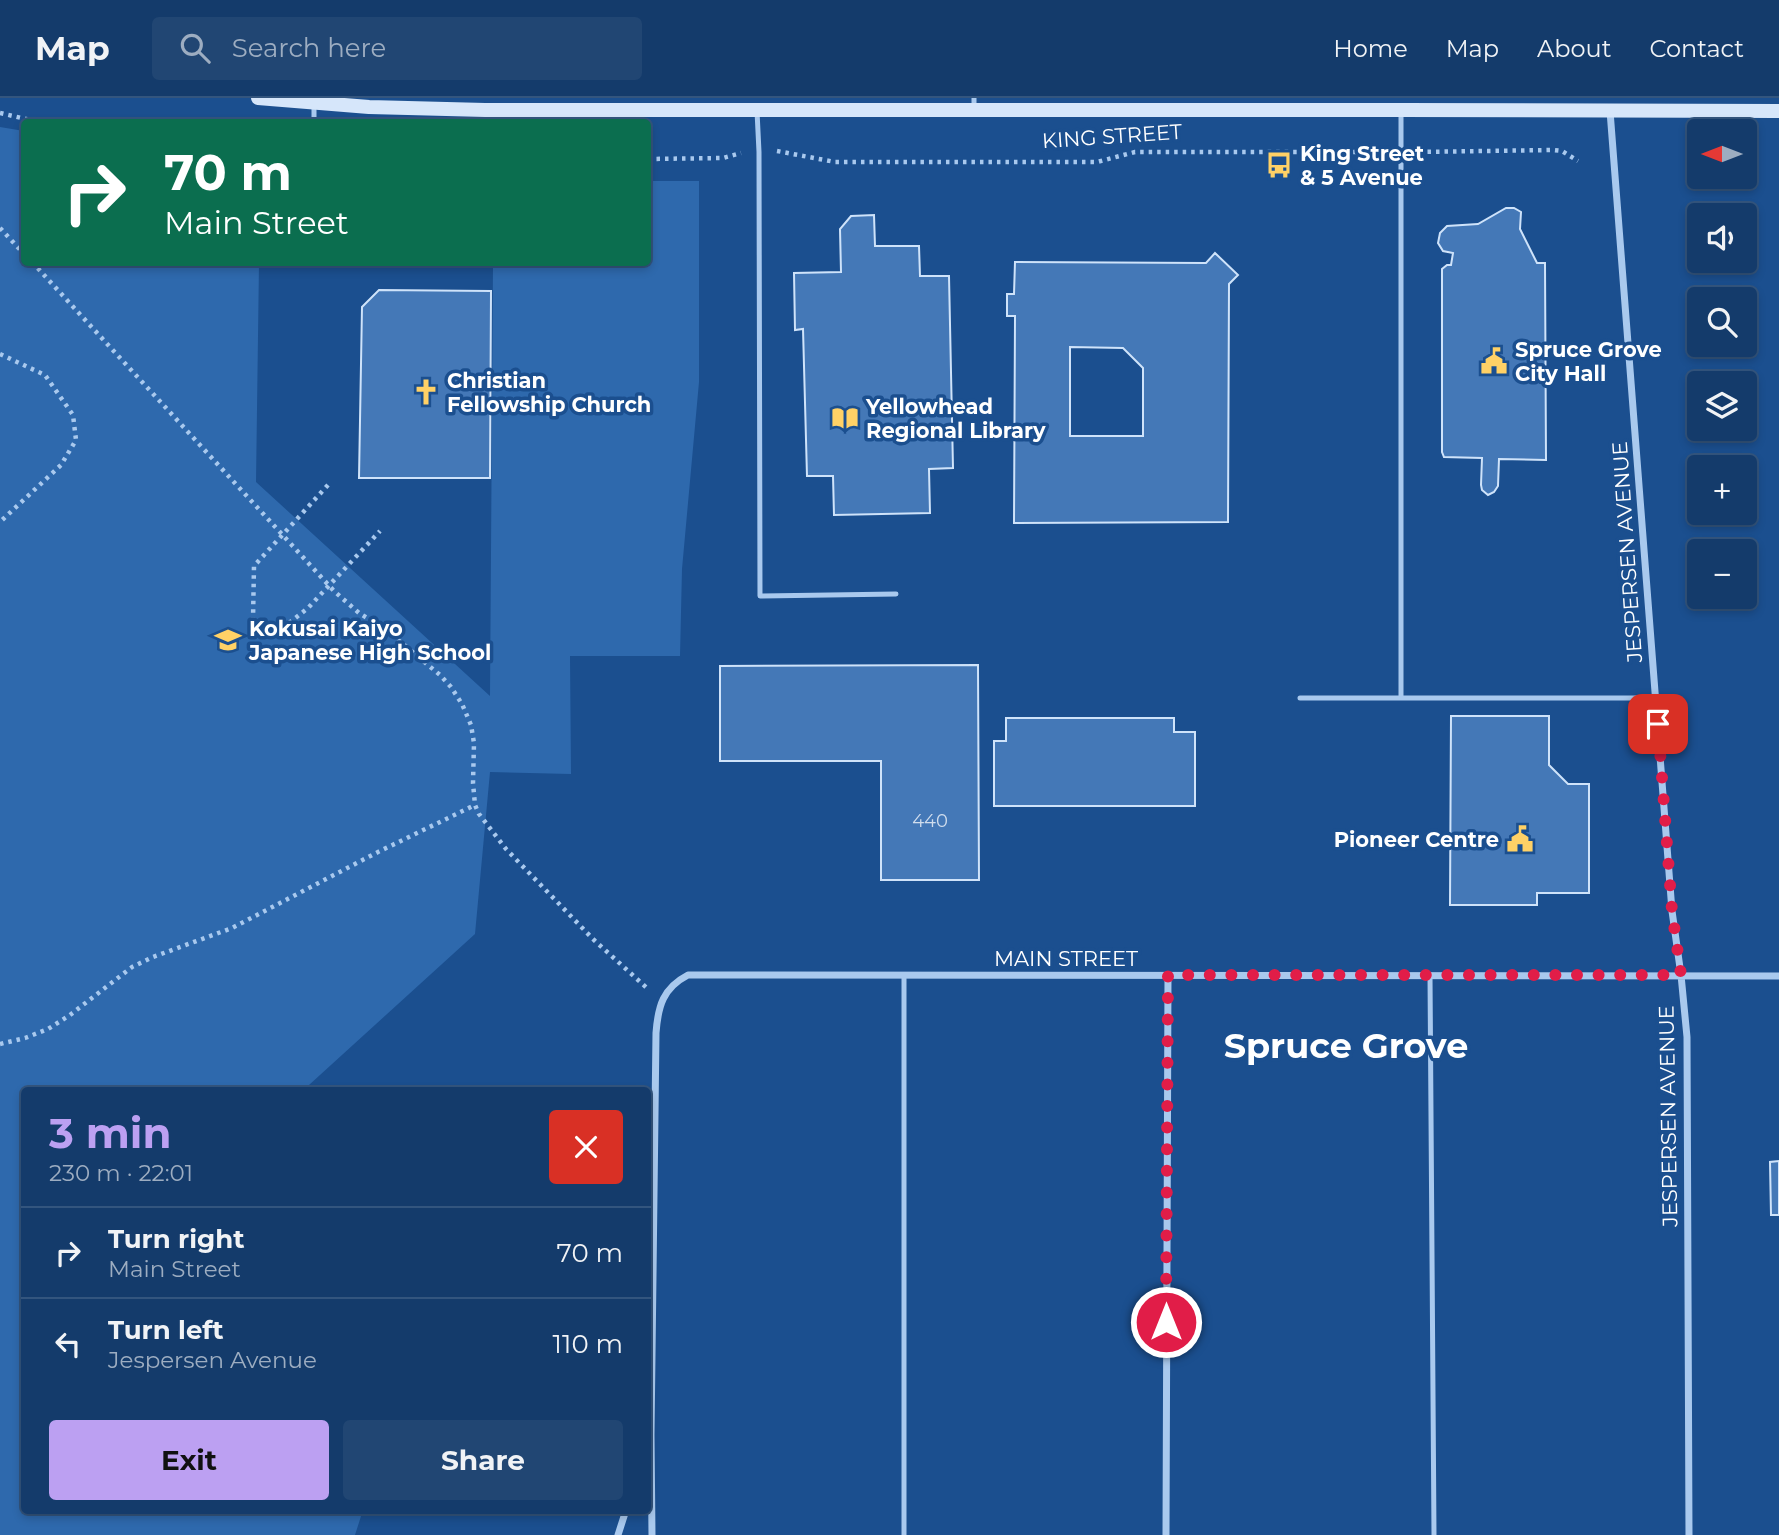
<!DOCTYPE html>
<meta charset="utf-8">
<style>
body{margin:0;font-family:Montserrat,sans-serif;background:#214673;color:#f1f3f6;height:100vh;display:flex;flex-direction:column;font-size:26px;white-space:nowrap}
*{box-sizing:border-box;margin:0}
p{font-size:23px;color:#9dadc1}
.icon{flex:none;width:38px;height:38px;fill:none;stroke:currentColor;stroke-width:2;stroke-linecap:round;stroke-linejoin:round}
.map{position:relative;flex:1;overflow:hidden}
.panel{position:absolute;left:21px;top:989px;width:630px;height:427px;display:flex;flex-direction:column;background:#143b6b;border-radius:7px;box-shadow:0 4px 10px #0003,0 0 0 2px #33557e}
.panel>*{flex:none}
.banner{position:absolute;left:21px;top:21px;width:630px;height:147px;border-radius:7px;box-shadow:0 4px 10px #0003,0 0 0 2px #33557e;background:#0b6e4f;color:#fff;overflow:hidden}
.needle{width:46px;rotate:270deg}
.fabs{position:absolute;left:1687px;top:21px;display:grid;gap:14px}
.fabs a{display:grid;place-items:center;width:70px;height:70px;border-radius:7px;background:#143b6b;box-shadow:0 4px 10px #0003,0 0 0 2px #33557e;font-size:35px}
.pin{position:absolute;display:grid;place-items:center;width:60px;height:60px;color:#fff;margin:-30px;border-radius:14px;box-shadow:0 4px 10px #0006}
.me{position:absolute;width:77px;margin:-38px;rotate:0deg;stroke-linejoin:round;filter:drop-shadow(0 0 5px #0008)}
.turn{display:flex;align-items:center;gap:24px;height:147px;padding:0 28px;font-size:32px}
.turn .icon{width:91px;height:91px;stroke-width:2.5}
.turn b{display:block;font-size:49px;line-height:60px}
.round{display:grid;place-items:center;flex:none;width:74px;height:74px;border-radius:7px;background:#214673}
.headline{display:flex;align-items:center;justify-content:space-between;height:119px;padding:0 28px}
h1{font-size:42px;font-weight:700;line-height:52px;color:#bca0f2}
.cta{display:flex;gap:14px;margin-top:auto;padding:14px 28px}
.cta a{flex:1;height:80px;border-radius:7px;background:#bca0f2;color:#111;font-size:28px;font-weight:700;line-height:80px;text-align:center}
.cta a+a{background:#214673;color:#f1f3f6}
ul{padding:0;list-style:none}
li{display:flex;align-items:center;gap:21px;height:91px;padding:0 28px;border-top:2px solid #33557e}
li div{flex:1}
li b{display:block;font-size:26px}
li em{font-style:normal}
header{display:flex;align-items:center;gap:42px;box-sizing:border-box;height:98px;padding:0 35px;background:#143b6b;border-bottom:2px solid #33557e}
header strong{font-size:33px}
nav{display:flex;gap:38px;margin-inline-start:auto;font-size:24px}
.search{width:490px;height:63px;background:#214673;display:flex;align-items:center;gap:18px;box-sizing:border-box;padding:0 24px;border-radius:7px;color:#9dadc1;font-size:26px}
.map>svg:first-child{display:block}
</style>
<header>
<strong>Map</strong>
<div class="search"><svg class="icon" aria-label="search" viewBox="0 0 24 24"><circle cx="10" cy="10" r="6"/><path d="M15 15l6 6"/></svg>Search here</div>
<nav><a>Home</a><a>Map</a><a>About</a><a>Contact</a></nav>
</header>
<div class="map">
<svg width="1779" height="1437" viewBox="0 0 1779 1437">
<rect width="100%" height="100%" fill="#1b4f8f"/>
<!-- green -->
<path fill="#2e69ad" d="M0,29L24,33V164L259,165L256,384L490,598L493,165L648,164V83H699V284L682,471L680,558H570L571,676L490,674L475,836L309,987L313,992H24V1412H363L355,1437H0Z"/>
<!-- building -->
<path fill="#4478b7" stroke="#cfe3fa" stroke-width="2" fill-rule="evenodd" d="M1506,110H1514L1521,114L1520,131L1537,165H1545L1546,362L1499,361L1498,388L1494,394L1488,397L1482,392L1481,387L1482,360L1444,359L1442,354V171L1447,167H1451L1453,155L1443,153L1438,145L1440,135L1447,128L1478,126Z
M874,117L875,148H919L920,178H949L953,370L929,371L930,415L834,417L833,378H807L803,231L795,232L794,175L841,174L840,131L851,118Z
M1215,155L1238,177L1229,186L1228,424L1014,425L1015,218H1007V196H1014L1015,164L1206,165ZM1070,249L1123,250L1143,270V338H1070Z
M379,192L491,193L490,380H359L362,209Z
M978,567L979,782H881V663H720V568Z
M1451,618H1549V667L1568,686H1589V795H1537V807H1450Z
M1006,620H1174V634H1195V708H994V643H1006Z
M1779,1063V1117H1771L1770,1064Z"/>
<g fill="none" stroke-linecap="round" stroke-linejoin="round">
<!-- path -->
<path stroke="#a9c9ee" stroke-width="4.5" stroke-dasharray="3.5 5" stroke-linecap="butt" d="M0,15L39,24
M777,53L835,64H1097L1135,54H1386
M1419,54L1553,52L1562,53L1578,63
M648,61L723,60L741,55
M0,130L24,156
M32,164L334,493L359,515L385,531L440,577L451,589L462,606L471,627L474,645L473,685L475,707L479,716L506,751L594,842L648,891
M0,256L45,277L73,317L76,342L61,367L0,424
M328,387L254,468L253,522L280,532L308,510L380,433
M0,946L25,940L48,931L70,917L132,869L153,859L232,830L378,754L475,707"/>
<!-- lane -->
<path stroke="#a9c9ee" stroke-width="5" d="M974,12V0
M757,13L759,54L760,498L896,496
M1401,15V600
M314,24V5
M1300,600H1656
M1430,877L1434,1437
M904,878V1437"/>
<!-- street -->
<path stroke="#a9c9ee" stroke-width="7" d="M1610,13L1672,813L1681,877L1687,939L1689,1437
M618,1437L626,1412
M652,1437L651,1337L656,935C658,908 663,890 688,877L1779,878
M1166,1437L1168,877"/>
<!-- secondary -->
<path stroke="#d6e6fa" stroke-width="14" d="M258,0L369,9L485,12H1401L1779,13"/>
</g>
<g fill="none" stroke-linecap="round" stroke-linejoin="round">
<!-- route -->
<path stroke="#e11d48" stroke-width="12" stroke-dasharray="0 21.6" d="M1166,1224L1168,877H1681L1672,813L1658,626"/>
</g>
<!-- icons -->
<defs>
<g id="bus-bare" transform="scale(2.1)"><path d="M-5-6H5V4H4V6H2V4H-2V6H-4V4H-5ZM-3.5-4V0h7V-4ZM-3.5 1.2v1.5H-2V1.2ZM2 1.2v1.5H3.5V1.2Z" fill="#ffd166" stroke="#1b4f8f" stroke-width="2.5" paint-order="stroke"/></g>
<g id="civic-bare" transform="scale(2.1)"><path d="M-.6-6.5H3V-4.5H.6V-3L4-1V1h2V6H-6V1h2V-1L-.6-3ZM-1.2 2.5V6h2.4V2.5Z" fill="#ffd166" stroke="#1b4f8f" stroke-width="2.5" paint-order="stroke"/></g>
<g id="church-bare" transform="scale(2.1)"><path d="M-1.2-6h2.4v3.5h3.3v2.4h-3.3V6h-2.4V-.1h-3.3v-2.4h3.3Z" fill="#ffd166" stroke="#1b4f8f" stroke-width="2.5" paint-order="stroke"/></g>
<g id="library-bare" transform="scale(2.1)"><path d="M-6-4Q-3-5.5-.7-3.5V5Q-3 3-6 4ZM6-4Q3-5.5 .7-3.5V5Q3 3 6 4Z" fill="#ffd166" stroke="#1b4f8f" stroke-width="2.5" paint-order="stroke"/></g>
<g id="school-bare" transform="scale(2.1)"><path d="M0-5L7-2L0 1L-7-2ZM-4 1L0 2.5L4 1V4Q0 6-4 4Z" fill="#ffd166" stroke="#1b4f8f" stroke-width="2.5" paint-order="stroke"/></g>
</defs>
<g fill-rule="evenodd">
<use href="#bus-bare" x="1279" y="67"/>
<use href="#civic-bare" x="1494" y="263"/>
<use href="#church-bare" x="426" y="294"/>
<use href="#library-bare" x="845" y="320"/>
<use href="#school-bare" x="228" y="542"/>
<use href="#civic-bare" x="1520" y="741"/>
</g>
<g text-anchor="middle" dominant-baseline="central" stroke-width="7" stroke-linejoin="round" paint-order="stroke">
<!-- number labels -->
<g font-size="18" fill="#d0dded">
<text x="930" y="723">440</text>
</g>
<!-- street labels -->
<g font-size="21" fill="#fff" stroke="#1b4f8f">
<text transform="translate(1112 38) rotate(-4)">KING STREET</text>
<text transform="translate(1627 454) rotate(-94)">JESPERSEN AVENUE</text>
<text x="1066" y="860">MAIN STREET</text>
<text transform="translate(1668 1018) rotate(-91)">JESPERSEN AVENUE</text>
</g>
<!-- poi labels -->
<g font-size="21" font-weight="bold" fill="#fff" stroke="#1b4f8f" text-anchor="start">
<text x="1300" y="55">King Street<tspan x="1300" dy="24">&amp; 5 Avenue</tspan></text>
<text x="1515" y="251">Spruce Grove<tspan x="1515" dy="24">City Hall</tspan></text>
<text x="447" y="282">Christian<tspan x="447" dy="24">Fellowship Church</tspan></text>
<text x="866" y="308">Yellowhead<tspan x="866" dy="24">Regional Library</tspan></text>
<text x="249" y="530">Kokusai Kaiyo<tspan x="249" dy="24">Japanese High School</tspan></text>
<text x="1499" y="741" text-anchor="end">Pioneer Centre</text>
</g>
<!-- town labels -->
<g font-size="35" font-weight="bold" fill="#fff" stroke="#1b4f8f">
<text x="1346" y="947">Spruce Grove</text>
</g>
</g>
</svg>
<div class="fabs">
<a><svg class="needle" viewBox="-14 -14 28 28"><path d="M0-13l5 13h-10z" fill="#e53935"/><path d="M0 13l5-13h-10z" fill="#9dadc1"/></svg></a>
<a><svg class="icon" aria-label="sound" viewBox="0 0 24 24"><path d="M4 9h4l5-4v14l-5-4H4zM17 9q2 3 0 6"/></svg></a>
<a><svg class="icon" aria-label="search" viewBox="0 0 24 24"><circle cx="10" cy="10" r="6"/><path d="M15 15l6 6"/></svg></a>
<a><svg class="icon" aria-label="layers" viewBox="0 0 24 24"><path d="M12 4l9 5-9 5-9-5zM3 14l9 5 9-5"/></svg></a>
<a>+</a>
<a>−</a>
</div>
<div class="pin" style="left:1658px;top:626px;background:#d93025"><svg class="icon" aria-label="arrive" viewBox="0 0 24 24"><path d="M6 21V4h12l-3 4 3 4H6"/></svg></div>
<svg class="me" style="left:1166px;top:1224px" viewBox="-20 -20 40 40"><circle r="17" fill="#e11d48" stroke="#fff" stroke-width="3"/><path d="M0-11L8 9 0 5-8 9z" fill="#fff"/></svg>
<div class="banner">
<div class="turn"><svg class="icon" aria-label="right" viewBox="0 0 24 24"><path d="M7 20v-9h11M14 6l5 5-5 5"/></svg><div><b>70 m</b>Main Street</div></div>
</div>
<section class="panel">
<div class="headline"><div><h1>3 min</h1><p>230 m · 22:01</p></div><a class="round" style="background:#d93025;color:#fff"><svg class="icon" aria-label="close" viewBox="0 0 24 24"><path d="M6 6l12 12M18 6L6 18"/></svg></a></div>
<ul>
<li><svg class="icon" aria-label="right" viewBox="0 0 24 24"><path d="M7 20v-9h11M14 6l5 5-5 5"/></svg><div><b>Turn right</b><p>Main Street</p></div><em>70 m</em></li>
<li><svg class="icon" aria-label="left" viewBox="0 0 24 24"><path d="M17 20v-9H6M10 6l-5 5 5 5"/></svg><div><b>Turn left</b><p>Jespersen Avenue</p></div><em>110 m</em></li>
</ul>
<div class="cta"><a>Exit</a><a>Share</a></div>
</section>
</div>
